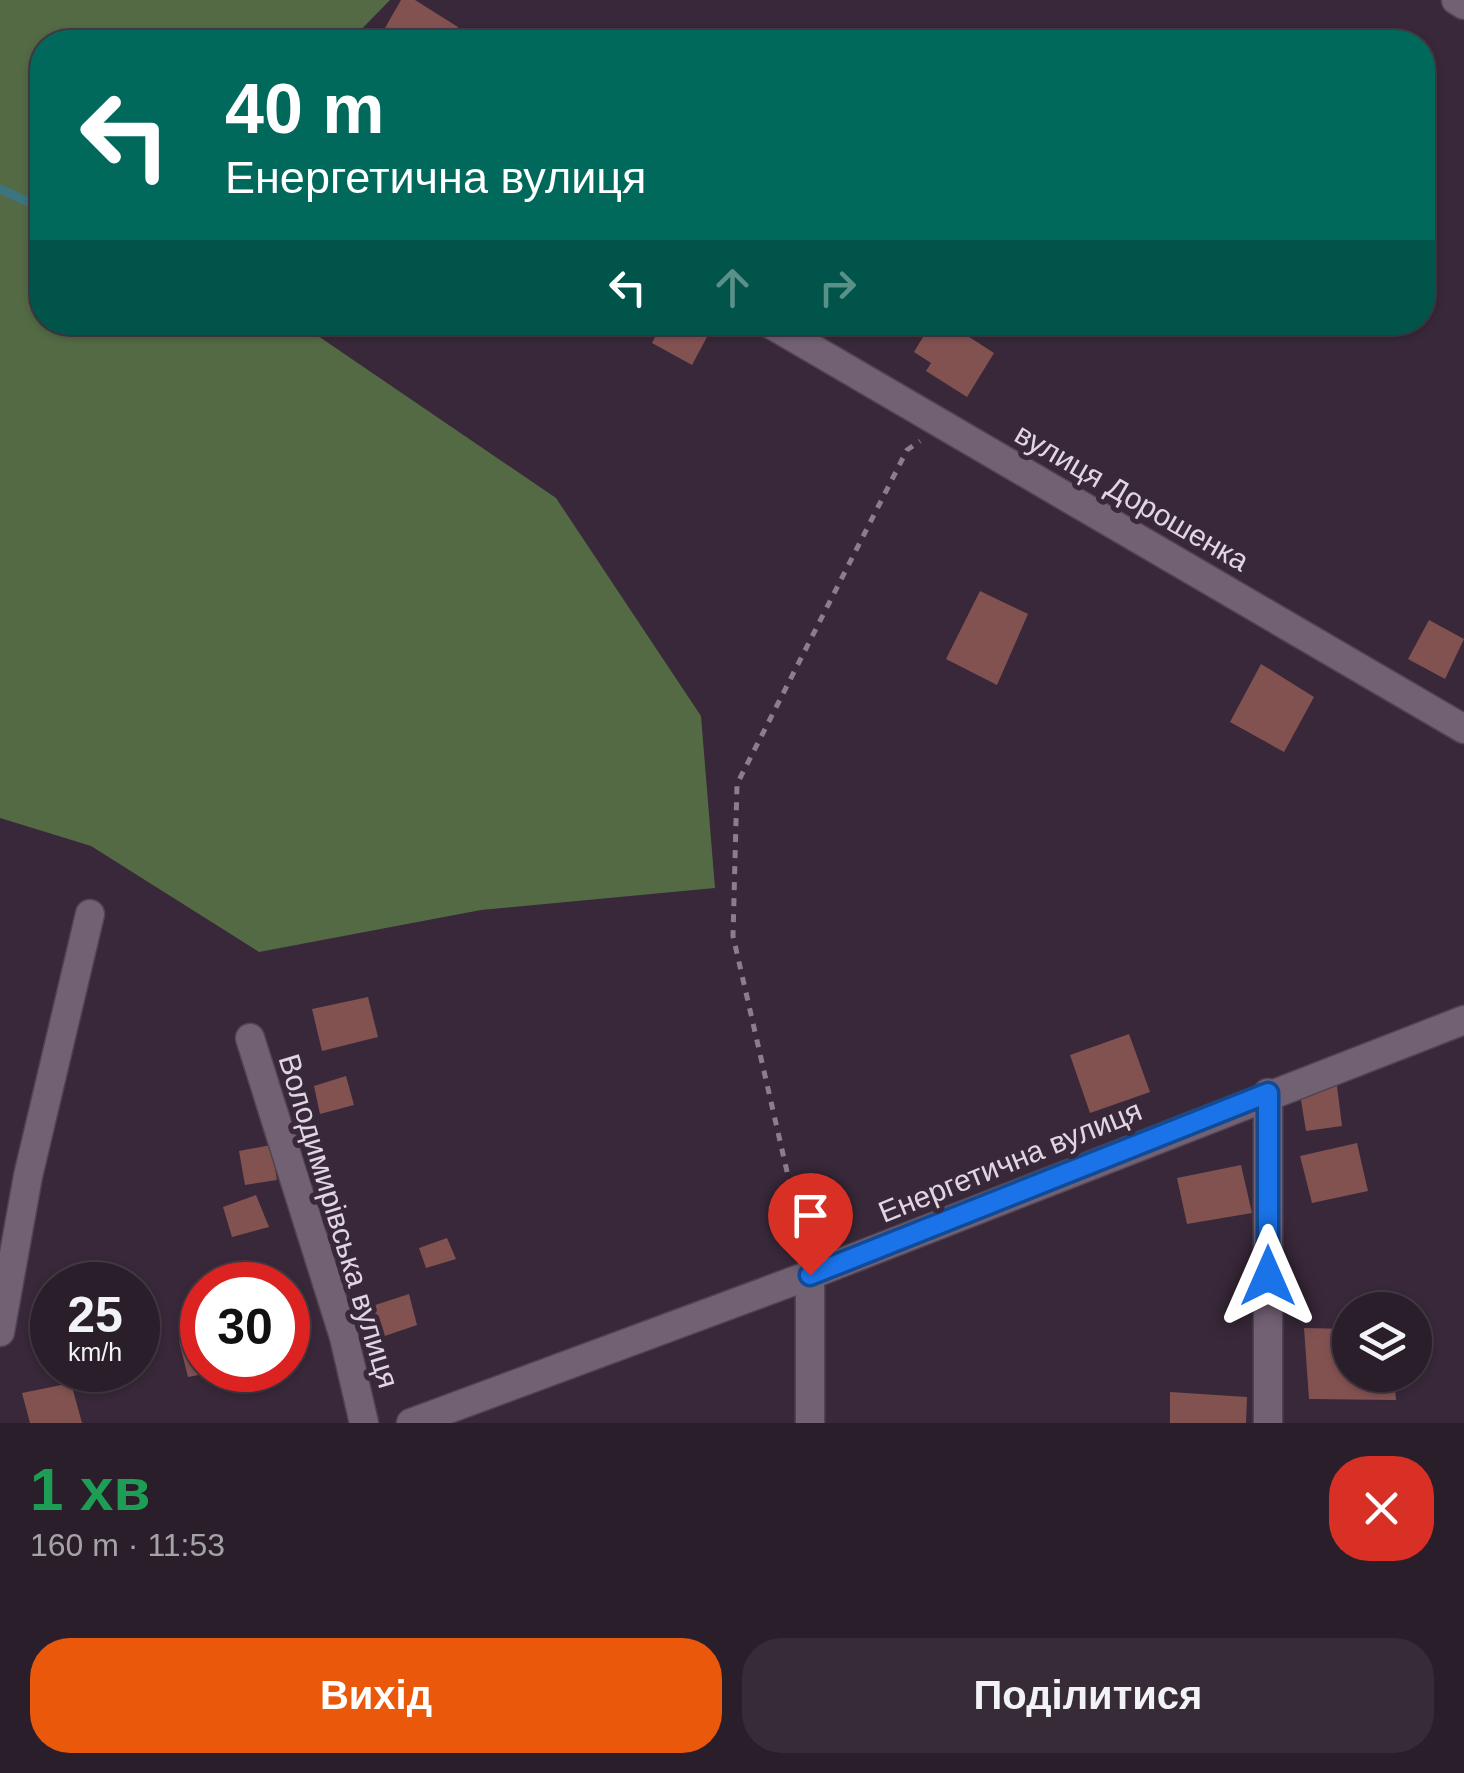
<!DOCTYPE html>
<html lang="uk">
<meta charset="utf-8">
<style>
body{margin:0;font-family:Arial,sans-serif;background:#362b37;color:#f1f3f6;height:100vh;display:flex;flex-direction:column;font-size:38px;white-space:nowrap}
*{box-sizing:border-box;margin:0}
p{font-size:32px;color:#a5a2a9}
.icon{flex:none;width:55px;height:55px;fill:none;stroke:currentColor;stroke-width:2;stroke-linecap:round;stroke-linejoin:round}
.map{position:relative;height:1423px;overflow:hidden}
.side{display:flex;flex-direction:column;background:#2a1e2b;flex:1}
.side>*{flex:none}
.hud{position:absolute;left:30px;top:30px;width:1405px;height:305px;border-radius:40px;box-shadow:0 2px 8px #0004,0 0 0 2px #463c47;background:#00695c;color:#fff;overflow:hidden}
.controls{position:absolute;left:1332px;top:1292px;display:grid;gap:20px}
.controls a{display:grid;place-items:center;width:100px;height:100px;border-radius:50%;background:#2a1e2b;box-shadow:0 2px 8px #0004,0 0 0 2px #463c47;font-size:50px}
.speed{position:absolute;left:30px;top:1262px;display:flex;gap:20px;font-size:50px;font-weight:700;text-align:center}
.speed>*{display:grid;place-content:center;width:130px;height:130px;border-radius:50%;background:#2a1e2b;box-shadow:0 2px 8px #0004,0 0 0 2px #463c47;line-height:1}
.speed small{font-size:25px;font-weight:400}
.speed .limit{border:15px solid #d22;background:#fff;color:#111}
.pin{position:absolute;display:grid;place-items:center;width:85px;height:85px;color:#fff;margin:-102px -42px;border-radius:50% 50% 50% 0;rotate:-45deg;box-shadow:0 0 10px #0007}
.pin .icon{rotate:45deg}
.me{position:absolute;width:110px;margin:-55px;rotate:0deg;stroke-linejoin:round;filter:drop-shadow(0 0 8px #0008)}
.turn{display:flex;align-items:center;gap:35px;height:210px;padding:0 30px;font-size:45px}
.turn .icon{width:130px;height:130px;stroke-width:2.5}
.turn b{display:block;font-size:70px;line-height:85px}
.lanes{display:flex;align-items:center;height:95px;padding:0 30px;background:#0003;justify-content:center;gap:50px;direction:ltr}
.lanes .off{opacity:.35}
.round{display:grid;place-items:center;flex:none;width:105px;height:105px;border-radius:40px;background:#362b37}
.headline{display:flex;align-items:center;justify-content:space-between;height:170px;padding:0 30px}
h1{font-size:60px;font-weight:800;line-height:75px;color:#1e9e55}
.primary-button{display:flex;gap:20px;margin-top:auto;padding:20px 30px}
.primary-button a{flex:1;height:115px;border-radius:40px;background:#ea580c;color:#fff;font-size:40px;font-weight:800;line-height:115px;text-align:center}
.primary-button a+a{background:#362b37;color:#f1f3f6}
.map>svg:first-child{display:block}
</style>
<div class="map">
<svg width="1464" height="1423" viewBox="0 0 1464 1423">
<rect width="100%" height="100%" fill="#382839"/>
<!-- forest -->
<path fill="#536a45" d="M0,0H390L349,42H42V322L299,323L556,498L701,716L715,888L481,910L259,952L91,846L0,818Z"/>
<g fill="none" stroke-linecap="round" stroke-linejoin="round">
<!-- stream -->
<path stroke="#3a7581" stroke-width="9" d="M0,189L42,208"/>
</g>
<!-- building -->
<path fill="#825251" d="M401,0H415L458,27L451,42H377Z
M663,322H715L692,365L652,343Z
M932,322H946L994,353L967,397L926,371L931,363L914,352Z
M980,591L1028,614L997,685L946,659Z
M1429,620L1464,639L1445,679L1408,659Z
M1261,664L1314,697L1284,752L1230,722Z
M368,997L378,1037L322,1051L312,1009Z
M1129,1034L1150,1092L1090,1113L1070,1055Z
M346,1076L354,1105L320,1114L314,1086Z
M1337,1086L1342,1126L1306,1131L1300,1094Z
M1357,1143L1368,1191L1312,1203L1300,1156Z
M271,1145L277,1180L245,1185L239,1151Z
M1241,1165L1252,1213L1187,1224L1177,1178Z
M256,1195L269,1227L232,1237L223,1207Z
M447,1238L456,1259L426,1268L419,1248Z
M409,1294L417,1325L376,1339L366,1308Z
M291,1311L305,1358L288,1363V1312Z
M1304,1328L1350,1329V1375H1394L1396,1400L1309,1399Z
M202,1335V1370L215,1372L188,1377L179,1341Z
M71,1383L82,1423H30L22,1393Z
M1170,1392L1247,1397L1246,1423H1170Z"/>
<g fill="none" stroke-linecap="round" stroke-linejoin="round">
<!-- minor casing -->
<g stroke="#514452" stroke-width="31">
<path id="minor" d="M1456,0L1464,5
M767,322L1464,729
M250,1038L344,1337L364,1423
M0,1332L28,1176L90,914
M411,1423L810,1275L1464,1020
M810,1423V1275
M1268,1423V1093"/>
</g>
<!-- path -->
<path stroke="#8b7e8c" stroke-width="5" stroke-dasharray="8 8" stroke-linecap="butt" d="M805,1250L733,936L737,784L907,450L920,441"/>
<!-- minor -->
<use href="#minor" stroke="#726073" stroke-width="28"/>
</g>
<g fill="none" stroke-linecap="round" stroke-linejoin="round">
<!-- route casing -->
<g stroke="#114b97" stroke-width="25">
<path id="route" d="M810,1275L1268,1093V1276"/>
</g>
<!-- route -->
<use href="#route" stroke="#1a73e8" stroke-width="18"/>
</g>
<g text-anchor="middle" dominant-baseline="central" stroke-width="10" stroke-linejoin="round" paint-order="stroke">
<!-- street labels -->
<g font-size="30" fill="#e0d6e1" stroke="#382839">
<text transform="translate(1132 497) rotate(30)">вулиця Дорошенка</text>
<text transform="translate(1010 1161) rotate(-22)">Енергетична вулиця</text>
<text transform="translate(339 1221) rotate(73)">Володимирівська вулиця</text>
</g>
</g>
</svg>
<div class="controls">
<a><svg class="icon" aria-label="layers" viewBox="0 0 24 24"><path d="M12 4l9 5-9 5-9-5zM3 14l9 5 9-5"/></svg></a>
</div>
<div class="speed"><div>25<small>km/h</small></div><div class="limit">30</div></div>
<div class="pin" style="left:810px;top:1275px;background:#d93025"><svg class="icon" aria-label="arrive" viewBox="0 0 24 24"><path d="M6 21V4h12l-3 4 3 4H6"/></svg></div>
<svg class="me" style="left:1268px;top:1276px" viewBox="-20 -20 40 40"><path d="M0-17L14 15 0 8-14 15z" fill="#1a73e8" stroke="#fff" stroke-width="4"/></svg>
<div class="hud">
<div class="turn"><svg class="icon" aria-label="left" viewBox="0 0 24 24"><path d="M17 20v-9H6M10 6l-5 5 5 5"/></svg><div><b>40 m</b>Енергетична вулиця</div></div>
<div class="lanes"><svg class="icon" aria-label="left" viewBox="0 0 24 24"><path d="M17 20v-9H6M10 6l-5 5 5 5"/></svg><svg class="icon off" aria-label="ahead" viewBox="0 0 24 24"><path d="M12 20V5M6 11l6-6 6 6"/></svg><svg class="icon off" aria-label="right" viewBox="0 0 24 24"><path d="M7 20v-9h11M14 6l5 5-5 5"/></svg></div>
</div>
</div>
<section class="side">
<div class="headline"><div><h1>1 хв</h1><p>160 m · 11:53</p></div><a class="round" style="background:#d93025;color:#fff"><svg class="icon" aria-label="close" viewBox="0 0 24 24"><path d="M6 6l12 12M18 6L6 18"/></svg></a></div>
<div class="primary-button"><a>Вихід</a><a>Поділитися</a></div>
</section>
